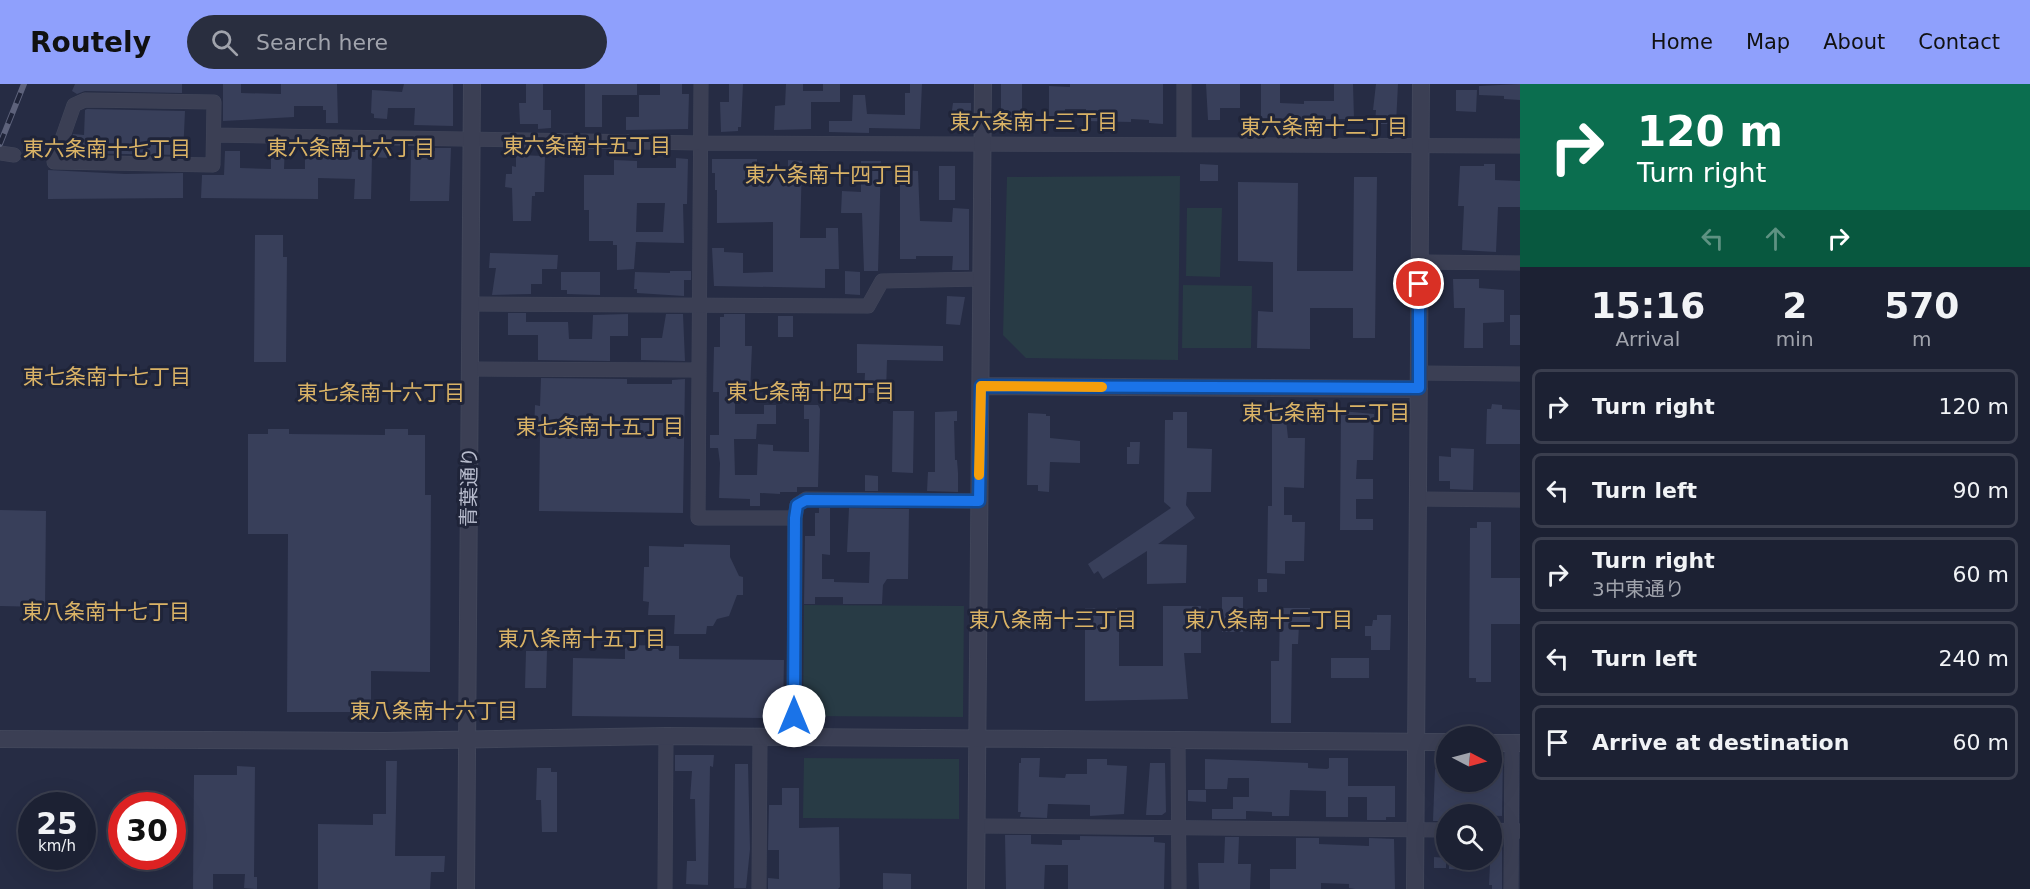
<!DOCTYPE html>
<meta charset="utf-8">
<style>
body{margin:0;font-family:"DejaVu Sans","Noto Sans JP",sans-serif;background:#292e3f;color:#f1f3f6;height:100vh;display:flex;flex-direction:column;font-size:22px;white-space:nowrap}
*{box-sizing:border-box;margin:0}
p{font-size:20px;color:#a0a3ac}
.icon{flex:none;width:33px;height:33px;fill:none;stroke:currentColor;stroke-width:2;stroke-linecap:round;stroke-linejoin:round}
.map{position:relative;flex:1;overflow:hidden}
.sheet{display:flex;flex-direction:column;background:#1c2133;width:510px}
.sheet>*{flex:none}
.hud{background:#0b6e4f;color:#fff;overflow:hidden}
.needle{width:39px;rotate:96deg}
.tools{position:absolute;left:1436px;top:642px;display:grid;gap:12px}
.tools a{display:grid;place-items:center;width:66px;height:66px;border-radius:50%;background:#1c2133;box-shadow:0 6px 24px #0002,0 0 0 2px #3a3e4e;font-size:30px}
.speed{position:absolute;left:18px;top:708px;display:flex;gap:12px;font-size:30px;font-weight:700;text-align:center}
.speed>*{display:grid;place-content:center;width:78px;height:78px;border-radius:50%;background:#1c2133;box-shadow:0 6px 24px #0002,0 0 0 2px #3a3e4e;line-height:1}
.speed small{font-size:15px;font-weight:400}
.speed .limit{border:9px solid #d22;background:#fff;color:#111}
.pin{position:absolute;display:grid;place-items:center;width:51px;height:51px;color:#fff;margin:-26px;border:3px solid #fff;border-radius:50%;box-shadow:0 2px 6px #0007}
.me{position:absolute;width:66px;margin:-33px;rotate:0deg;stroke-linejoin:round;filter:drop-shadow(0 0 4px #0008)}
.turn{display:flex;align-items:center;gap:21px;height:126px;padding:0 18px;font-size:27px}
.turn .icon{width:78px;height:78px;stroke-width:2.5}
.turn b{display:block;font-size:42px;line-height:51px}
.lanes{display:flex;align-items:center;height:57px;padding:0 18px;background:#0003;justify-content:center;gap:30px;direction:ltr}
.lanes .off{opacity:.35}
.eta{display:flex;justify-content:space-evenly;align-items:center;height:102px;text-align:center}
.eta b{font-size:36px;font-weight:800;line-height:42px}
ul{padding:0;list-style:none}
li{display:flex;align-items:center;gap:18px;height:75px;margin:0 12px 9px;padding:0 6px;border:3px solid #3a3e4e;border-radius:9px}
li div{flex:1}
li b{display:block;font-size:22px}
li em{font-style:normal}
header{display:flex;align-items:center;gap:36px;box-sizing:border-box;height:84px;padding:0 30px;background:#8fa0fc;color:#111}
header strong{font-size:28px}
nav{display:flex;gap:33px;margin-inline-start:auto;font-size:21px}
.search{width:420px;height:54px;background:#292e3f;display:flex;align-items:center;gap:15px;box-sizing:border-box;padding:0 21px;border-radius:33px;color:#a0a3ac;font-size:22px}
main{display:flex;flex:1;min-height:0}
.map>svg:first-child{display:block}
</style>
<header>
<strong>Routely</strong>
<div class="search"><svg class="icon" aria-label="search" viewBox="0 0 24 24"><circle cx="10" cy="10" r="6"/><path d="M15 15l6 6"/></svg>Search here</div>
<nav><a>Home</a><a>Map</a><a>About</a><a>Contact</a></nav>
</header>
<main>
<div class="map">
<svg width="1520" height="805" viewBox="0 0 1520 805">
<rect width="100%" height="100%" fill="#262c44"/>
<!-- green -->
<path fill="#283b45" d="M1180,92L1178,276L1026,274L1003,251L1007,93Z
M1187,124H1222L1220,193L1186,192Z
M1183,201L1252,202L1251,264H1182Z
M804,521L964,522L963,633L803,632Z
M804,674L959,675V735L803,734Z"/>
<!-- building -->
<path fill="#383f5a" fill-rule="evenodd" d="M75,0H182V9L85,7L77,10L72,7Z
M223,0H241V9L281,10V0H337L338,39H326V26H323V22H294V33L223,37Z
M404,0H453V42L414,41L415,24H388L387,35L374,34V30L371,29L372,6L402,8Z
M526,0H543V26H551V44L538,45V40H520L519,19H526Z
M585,0H637V11H602V43H585Z
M660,0H682V10H689L688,45L626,46V33H639V11H660Z
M729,0H743L741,43H738V47L721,48L720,18H729Z
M786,0H803V7H823V0H840V18H811V45L774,46L775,22L785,21Z
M910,0H922L920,45L869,44V49L829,48V37H852L853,11H865L867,30L905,31V9H910Z
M1001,0H1022V36H1001Z
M1070,0H1163V40L1149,39V36L1131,35V38L1086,37V25H1065V32H1049V2L1070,3Z
M1206,0H1240V24H1220V36H1208Z
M1261,0H1280V19L1304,20V17H1334V0H1353L1354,35H1298L1297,41L1261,40Z
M1376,0H1398L1396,40H1375L1376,26H1373Z
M1520,0V16L1504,15V12L1479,11V2Z
M1456,6H1477L1476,28L1456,27Z
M953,19H971V48L949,47Z
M87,25L185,27L183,71L67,69L73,50L84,51L85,26Z
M271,61H285L284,85H305V64L355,68L356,62L389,63L388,74L372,73L371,115H354L355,95L318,94V115L201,114L202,91H224L225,67H240V84L271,85Z
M435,64H451L449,117H410L411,66L435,67Z
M516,71L545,72L544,108H535V112H532L531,137H513L512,104L505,103L506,90H512V82L516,83Z
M676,74L688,75L687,120H683L684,159L636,158L634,185L617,186V161H613V157H589V126H584V91H614V76L637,77V84H676ZM637,119H665L663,148H636Z
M712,75H757V90H788V76L802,77L800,154H826V144H838L839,185H825V204L714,202L712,164H724V168L743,169V189L773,188V138L717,139V106H715V89H712Z
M861,77H881L878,187H864L862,129H841L842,107L861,108Z
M1200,80L1218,81V97H1200Z
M1484,80H1495V96L1520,97V123H1498L1496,168L1462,166L1464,122H1458L1460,82H1484Z
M939,82H955V116H939Z
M48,86L125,90L183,89V114L48,115Z
M900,86L918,87L920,137L952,138L953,124L969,125V186H952L953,172H916V175H900Z
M1354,93H1377L1375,254H1353V224H1310V265L1257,264L1258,227L1273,228V178L1238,177V98L1298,99L1297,187H1353Z
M255,151H283V173H287L286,278H254Z
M490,169L558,171L557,185H542V200H531V210L492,211L496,184H489Z
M670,187H691V196H684V212L637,209V205H634L635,188L670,189Z
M845,187L860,188V211L845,210Z
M561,188H600V211L567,210V206H561Z
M1453,195H1479V204L1504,206V238L1483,239V264H1464L1465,224H1454Z
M947,212L965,213L960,241L946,240Z
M508,229H526V238H568L569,255H592L593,231L628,230V252H610V277L538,276V251H508Z
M666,230H683L685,277L641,276V254H662Z
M724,230H745V262H752L750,309H735V330H764V321H776V340H757L756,355H734L735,391H757L758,360L773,361V367L809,368V335H804V321H818L820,325L818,403H797V408H780V410L760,409V422H750V415L719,414L720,379L718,364H710V351H719V308H713L714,263H720V233H724Z
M1510,231H1520V261H1510Z
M778,232H793V253H778Z
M857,260L943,262V277L887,276L886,309H864L865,289H857Z
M541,294L627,295V300H672V296L685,295L683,429L539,427L540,348H534L535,321L540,322Z
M1492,320L1502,321V325L1520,326V360H1486L1487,325H1491Z
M1272,326H1285L1288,354H1305L1304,404L1284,403V431H1292V438H1305L1304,477H1285V490L1267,489L1268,422H1272Z
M893,327H914L913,389L892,388Z
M957,327V337H954L955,376H957L958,389V408L927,407L928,388H935V328Z
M1341,327L1374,330L1373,376H1357L1356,395H1373V415H1356V435H1373V446H1340Z
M1173,328H1187V364L1212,365L1211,408H1187L1186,421L1195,434L1158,460L1187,461L1186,499L1147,500V467L1103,495L1098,487L1094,490L1088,480L1171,424L1164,418L1165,336H1173Z
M1028,329L1046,330V332H1050V354L1080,357V379L1050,378L1049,408L1038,407V401H1027Z
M268,345H289V350L385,351V345H408V351H425V411H431L430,588L371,587V628H287L288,450H248V350H268Z
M1130,358H1140L1139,380H1127V363H1130Z
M1451,364L1474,365L1473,406L1450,405V397H1439V372L1451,373Z
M865,391L878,392V407H865Z
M819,424H830V471L822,470V495H834V498L869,499L870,468H847L849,424L909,425L908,495H887L883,501L882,520H843V513H815V520H804L805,452H815V429H819Z
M0,426L46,427L45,523L0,522Z
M1477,438H1491V494H1520V540H1491V598H1476V594H1469L1470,444H1477Z
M684,460L730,461V473L739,492L743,493V511H737L729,532L717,535L713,542H707L706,550H674L675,531H648L649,518L643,517L644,483H649V462L684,463Z
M1258,495H1267V508H1258Z
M1222,513H1243V548H1222Z
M1163,522H1201V569H1184L1188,615L1085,617V524H1119V582H1163Z
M1280,524H1310V541H1299L1298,560H1292L1291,639H1271V577H1279Z
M1377,531H1391L1390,566H1371V552H1365V542H1372L1373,536H1377Z
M625,561L679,562V575L784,576L783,626H775L774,634L572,632L573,574L625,575Z
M526,567H547L546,604H525Z
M1331,574H1369V594H1331Z
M675,671H714L713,683L710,682L708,801L686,800L687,777H696L695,715H690L692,687H675Z
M1491,671H1503L1502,732L1446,730V737H1433L1435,685L1445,686V698H1491Z
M1021,674H1040L1039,693L1065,694L1066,690H1087V675H1107V681L1127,682L1124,730L1090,732V721L1048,720L1047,734L1020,733L1021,728H1018L1019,679H1021Z
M1329,674H1348V702H1395V733H1386V736H1367V713H1348V733H1326V707L1290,706L1289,732H1272V728L1246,727V735H1212V725H1233V713H1249V694H1228L1227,705H1205V675L1308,679V684L1327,685L1329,684Z
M386,677H397L395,772H445L444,788H431L430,805H318V740L373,741V730H386Z
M1150,679H1165L1166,728L1162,731H1146Z
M735,680H748L750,765L746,804H734Z
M237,682L255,683L254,793H257V805L244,804L245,790H213V805H193L194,691H237Z
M537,684H551V688H557V748H542L541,716H536Z
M782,704H799V744L839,743L840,803L838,805H768V794L779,795V766H768L769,721H782Z
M1188,706H1206V718L1188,717Z
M1005,751H1031V760L1062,761V756H1080V752L1154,753V758L1165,759L1164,805H1068V781H1045L1044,805H1006Z
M1225,753H1239L1238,780H1251L1250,805H1199L1198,779H1224Z
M1296,754H1319V760L1369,762V754L1394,755L1395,805H1355L1349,804V800L1321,799V805H1270V785H1296Z
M1491,759H1502V805H1492V801H1489Z
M1434,773L1446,774V784H1434Z
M1449,776H1467V785H1449Z
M883,789L911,790V805H883Z"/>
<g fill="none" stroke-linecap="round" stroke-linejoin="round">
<!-- minor casing -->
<g stroke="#41465a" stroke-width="15">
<path id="minor" d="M701,0L698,434H795L797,421L806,415L979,417
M85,16L214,18L213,81L54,78L74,21Z
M215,51L701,59L1520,62
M1184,59V0
M0,69L14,71
M1419,178L1520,179
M471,220L868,222L882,197L982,195
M470,285L699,286
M1418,289L1520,290
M1418,415L1520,416
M794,653L795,434
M1178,656L1179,805
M976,742L1446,746
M1491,746L1519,747
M665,805L666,652
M759,805L760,653
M1511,805L1512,659"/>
</g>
<!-- tertiary casing -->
<g stroke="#41465a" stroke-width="18">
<path id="tertiary" d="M981,302L1419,305
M0,655L385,657L666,652L1446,658
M1491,659H1520
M466,805L472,0
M976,805L983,0
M1415,805L1421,0"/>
</g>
<!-- minor -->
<use href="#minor" stroke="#3b3f54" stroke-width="14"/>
<!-- tertiary -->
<use href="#tertiary" stroke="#3b3f54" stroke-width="16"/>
<!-- rail casing -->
<g stroke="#5d627b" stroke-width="6">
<path id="rail" d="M0,60L24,0"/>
</g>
<!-- rail -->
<use href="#rail" stroke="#1f2439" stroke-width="4" stroke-dasharray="11" stroke-linecap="butt"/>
</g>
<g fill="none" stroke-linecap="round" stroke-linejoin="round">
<!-- route casing -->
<g stroke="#114b97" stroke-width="15">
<path id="route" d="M794,632L795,434L797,421L806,416L979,417L981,302L1419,304V200"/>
</g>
<!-- route -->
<use href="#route" stroke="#1a73e8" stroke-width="10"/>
<!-- slow -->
<path stroke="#f59e0b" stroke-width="10" d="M979,391L981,302L1102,303"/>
</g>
<g text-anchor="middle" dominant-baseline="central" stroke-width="6" stroke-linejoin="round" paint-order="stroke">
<!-- street labels -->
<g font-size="20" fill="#b8bccd" stroke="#1f2439">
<text transform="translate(469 403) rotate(-89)">青葉通り</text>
</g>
<!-- neighbourhood labels -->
<g font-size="21" fill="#dab366" stroke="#1f2439">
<text x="1034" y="38">東六条南十三丁目</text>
<text x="1324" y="43">東六条南十二丁目</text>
<text x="587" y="62">東六条南十五丁目</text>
<text x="351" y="64">東六条南十六丁目</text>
<text x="107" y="65">東六条南十七丁目</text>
<text x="829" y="91">東六条南十四丁目</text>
<text x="107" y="293">東七条南十七丁目</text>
<text x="811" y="308">東七条南十四丁目</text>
<text x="381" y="309">東七条南十六丁目</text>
<text x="1326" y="329">東七条南十二丁目</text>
<text x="600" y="343">東七条南十五丁目</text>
<text x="106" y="528">東八条南十七丁目</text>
<text x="1053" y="536">東八条南十三丁目</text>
<text x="1269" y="536">東八条南十二丁目</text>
<text x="582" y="555">東八条南十五丁目</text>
<text x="434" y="627">東八条南十六丁目</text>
</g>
</g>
</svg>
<div class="tools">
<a><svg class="needle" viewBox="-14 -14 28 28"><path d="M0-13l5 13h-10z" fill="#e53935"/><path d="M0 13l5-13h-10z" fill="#a0a3ac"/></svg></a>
<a><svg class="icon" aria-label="search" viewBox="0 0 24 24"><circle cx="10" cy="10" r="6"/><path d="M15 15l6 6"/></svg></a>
</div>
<div class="speed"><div>25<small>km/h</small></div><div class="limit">30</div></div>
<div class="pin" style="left:1419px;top:200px;background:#d93025"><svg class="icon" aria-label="arrive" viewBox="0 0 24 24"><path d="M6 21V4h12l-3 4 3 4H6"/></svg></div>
<svg class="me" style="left:794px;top:632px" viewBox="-20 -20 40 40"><circle r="19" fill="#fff"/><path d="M0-13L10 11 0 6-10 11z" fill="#1a73e8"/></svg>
</div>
<section class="sheet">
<div class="hud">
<div class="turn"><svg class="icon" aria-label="right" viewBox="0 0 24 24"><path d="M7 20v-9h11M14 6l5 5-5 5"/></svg><div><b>120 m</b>Turn right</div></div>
<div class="lanes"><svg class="icon off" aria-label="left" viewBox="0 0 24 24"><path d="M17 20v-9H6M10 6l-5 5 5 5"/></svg><svg class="icon off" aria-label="ahead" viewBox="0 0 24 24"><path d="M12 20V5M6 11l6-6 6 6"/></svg><svg class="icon" aria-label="right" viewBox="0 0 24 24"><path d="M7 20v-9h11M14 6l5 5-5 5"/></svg></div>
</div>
<div class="eta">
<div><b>15:16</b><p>Arrival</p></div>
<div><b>2</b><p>min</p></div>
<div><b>570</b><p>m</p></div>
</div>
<ul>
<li><svg class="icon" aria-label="right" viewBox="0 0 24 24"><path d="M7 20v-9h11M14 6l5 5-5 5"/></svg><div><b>Turn right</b></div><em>120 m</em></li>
<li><svg class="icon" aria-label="left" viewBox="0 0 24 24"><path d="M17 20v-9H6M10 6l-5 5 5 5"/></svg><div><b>Turn left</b></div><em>90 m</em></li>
<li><svg class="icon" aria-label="right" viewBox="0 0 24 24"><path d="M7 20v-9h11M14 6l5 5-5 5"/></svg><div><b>Turn right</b><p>3中東通り</p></div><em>60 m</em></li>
<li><svg class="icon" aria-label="left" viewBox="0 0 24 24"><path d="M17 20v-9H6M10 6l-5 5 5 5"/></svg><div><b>Turn left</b></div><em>240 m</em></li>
<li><svg class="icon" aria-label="arrive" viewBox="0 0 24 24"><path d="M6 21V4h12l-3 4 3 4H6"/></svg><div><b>Arrive at destination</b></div><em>60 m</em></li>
</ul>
</section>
</main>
